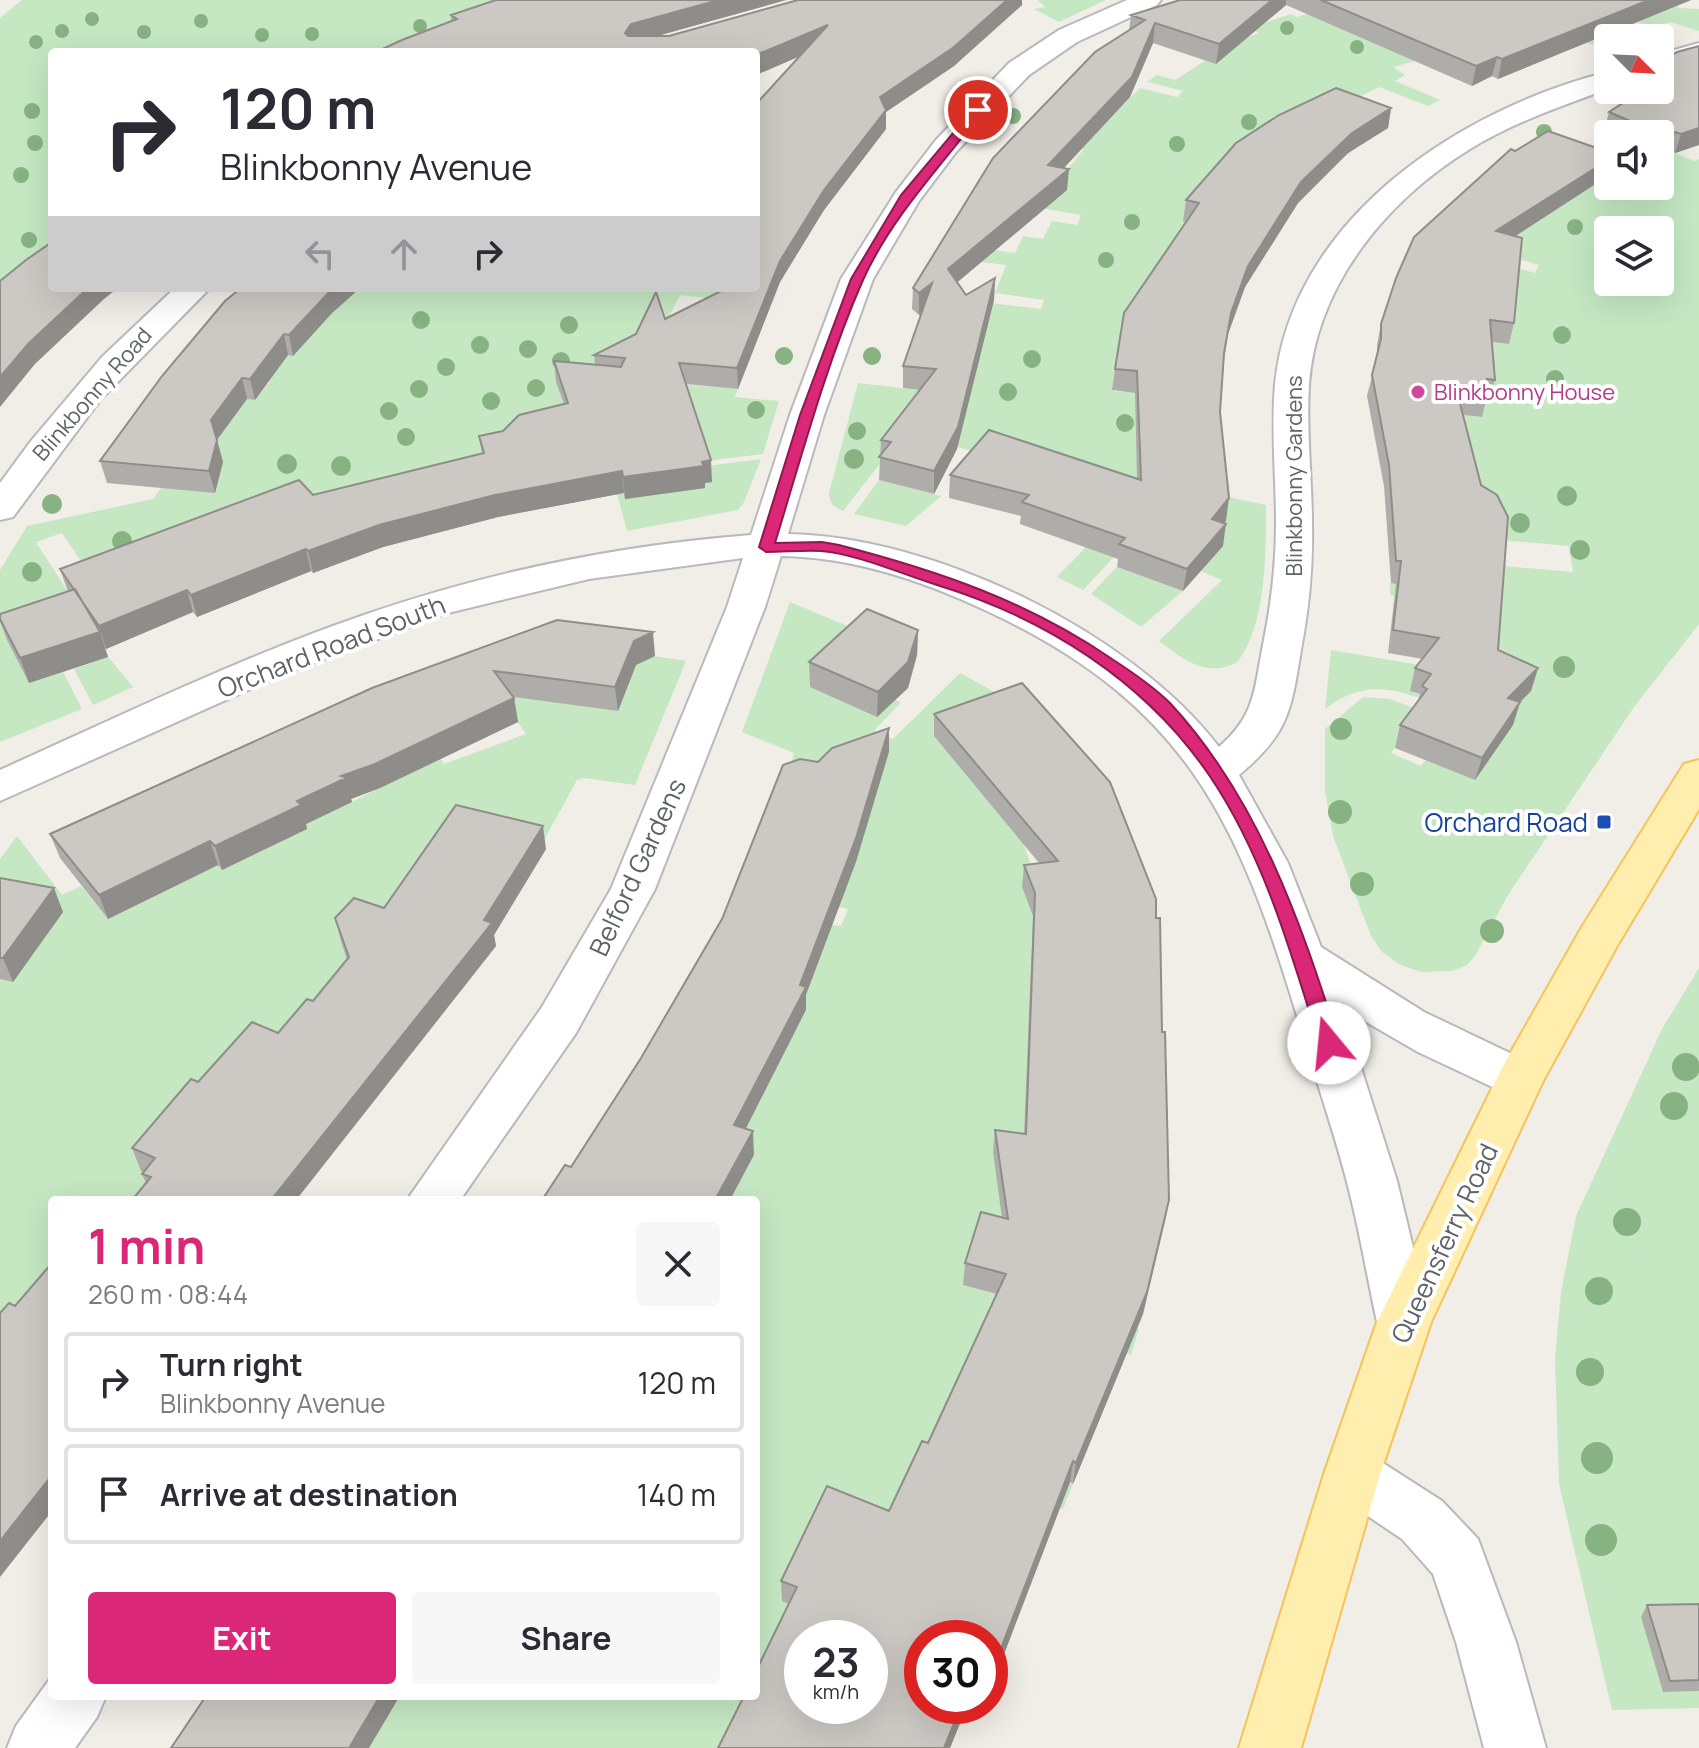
<!DOCTYPE html>
<meta charset="utf-8">
<style>
body{margin:0;font-family:Manrope,sans-serif;background:#f7f7f7;color:#2b2b33;height:100vh;display:flex;flex-direction:column;font-size:30px;white-space:nowrap}
*{box-sizing:border-box;margin:0}
p{font-size:26px;color:#7c7c81}
.icon{flex:none;width:44px;height:44px;fill:none;stroke:currentColor;stroke-width:2;stroke-linecap:round;stroke-linejoin:round}
.map{position:relative;flex:1;overflow:hidden}
.side{position:absolute;left:48px;top:1196px;width:712px;height:504px;display:flex;flex-direction:column;background:#fff;border-radius:8px;box-shadow:0 8px 32px #0002}
.side>*{flex:none}
.banner{position:absolute;left:48px;top:48px;width:712px;height:244px;border-radius:8px;box-shadow:0 8px 32px #0002;background:#fff;color:#2b2b33;overflow:hidden}
.needle{width:52px;rotate:114deg}
.tools{position:absolute;left:1594px;top:24px;display:grid;gap:16px}
.tools a{display:grid;place-items:center;width:80px;height:80px;border-radius:8px;background:#fff;box-shadow:0 8px 32px #0002;font-size:40px}
.speed{position:absolute;left:784px;top:1620px;display:flex;gap:16px;font-size:40px;font-weight:700;text-align:center}
.speed>*{display:grid;place-content:center;width:104px;height:104px;border-radius:50%;background:#fff;box-shadow:0 8px 32px #0002;line-height:1}
.speed small{font-size:20px;font-weight:400}
.speed .limit{border:12px solid #d22;background:#fff;color:#111}
.pin{position:absolute;display:grid;place-items:center;width:68px;height:68px;color:#fff;margin:-34px;border:4px solid #fff;border-radius:50%;box-shadow:0 2px 8px #0007}
.me{position:absolute;width:88px;margin:-44px;rotate:343deg;stroke-linejoin:round;filter:drop-shadow(0 0 6px #0008)}
.turn{display:flex;align-items:center;gap:28px;height:168px;padding:0 40px;font-size:36px}
.turn .icon{width:104px;height:104px;stroke-width:2.5}
.turn b{display:block;font-size:56px;line-height:68px}
.lanes{display:flex;align-items:center;height:76px;padding:0 40px;background:#0003;justify-content:center;gap:40px;direction:ltr}
.lanes .off{opacity:.35}
.round{display:grid;place-items:center;flex:none;width:84px;height:84px;border-radius:8px;background:#f7f7f7}
.head{display:flex;align-items:center;justify-content:space-between;height:136px;padding:0 40px}
h1{font-size:48px;font-weight:700;line-height:60px;color:#db2777}
.primary-button{display:flex;gap:16px;margin-top:auto;padding:16px 40px}
.primary-button a{flex:1;height:92px;border-radius:8px;background:#db2777;color:#fff;font-size:32px;font-weight:700;line-height:92px;text-align:center}
.primary-button a+a{background:#f7f7f7;color:#2b2b33}
ul{padding:0;list-style:none}
li{display:flex;align-items:center;gap:24px;height:100px;margin:0 16px 12px;padding:0 24px;border:4px solid #e1e1e2;border-radius:8px}
li div{flex:1}
li b{display:block;font-size:30px}
li em{font-style:normal}
.map>svg:first-child{display:block}
</style>
<div class="map">
<svg width="1699" height="1748" viewBox="0 0 1699 1748">
<rect width="100%" height="100%" fill="#f1eee7"/>
<!-- green -->
<path fill="#c5e8c3" fill-rule="evenodd" d="M22,0H605L422,52H52V274L0,308V18Z
M1038,0H1106L1059,22L1034,9L1045,7Z
M1301,0H1687L1675,2L1679,8L1699,9V31L1670,22L1651,28L1633,19L1580,33L1600,43L1592,45L1575,37L1391,50L1415,61L1393,67L1405,75L1395,81L1440,100L1428,106L1379,87L1299,126L1357,147L1347,155L1184,221L1209,227L1157,304L1234,316L1232,323L1113,391L1148,394L1222,496L1266,505C1266,551 1267,625 1237,662C1207,679 1183,659 1159,641L1222,580L1201,571L1144,525L1083,590L1057,577L1085,548L1040,469L999,510L965,498L977,453L940,441H898L843,511C834,507 829,503 829,493L858,383L937,392L940,381L973,384L990,303L1041,309L1044,300L995,293L1006,265L942,257L949,244L1015,253L1023,236L1043,239L1052,221L1077,225L1081,215L1045,209L1053,196L1058,197L1063,190L1061,177L1084,149L1050,142L1115,112L1140,88L1177,97L1183,91L1147,82L1157,75L1175,80L1233,43L1259,33L1225,17L1260,24L1291,14L1297,17L1309,13Z
M1670,151L1694,161L1699,159V624L1634,707L1508,895L1475,956L1467,965L1453,971L1420,972L1399,964L1382,952L1371,936L1333,836L1325,792V729L1363,697L1390,699L1422,711L1391,753L1421,766L1492,672L1475,619L1393,606L1395,596L1390,595V583L1470,591L1469,563L1573,572L1569,546L1388,530L1417,473L1381,470L1380,463L1458,466L1377,407L1482,417L1455,337L1508,344L1492,261L1535,273L1539,265L1461,243L1583,192L1593,186L1608,159V186H1660V155ZM1608,230H1660V282H1608Z
M352,288H699L730,291L725,300L680,295L669,317L696,320L643,381L738,389L735,397L779,401L763,454L705,461L557,383L581,456L381,502L402,542L379,548L357,515L126,582L163,625L132,637L62,533L36,542L83,615L29,683L63,672L82,709L0,742V570L27,526L153,499L170,476L201,452L247,399L255,400L270,381L229,373Z
M761,459L744,502L738,510L627,531L617,494L704,483L707,466Z
M879,480L941,496L906,526L854,514Z
M1117,567L1183,591L1141,627L1091,594Z
M790,602L867,634L895,700L901,702L874,731L893,739L960,673L1020,706L1019,830L1038,886L1137,883L1046,1189L963,1285L1139,1329L1131,1355L1051,1327L942,1431L1073,1484L1063,1509L988,1478L859,1633L802,1638L756,1693V1200H730L754,1155L664,1048L750,995L832,925L841,926L848,909L839,907L759,855L853,870L870,813L787,780L794,753L742,732Z
M1331,650L1449,670L1410,691L1425,696L1422,699C1386,685 1357,684 1325,709Z
M641,654L686,661L635,785L584,778L577,780L544,840L372,960L142,1171L164,1180L160,1200H52V1339L0,1348V979L14,982L0,900V859L17,836L62,895L81,886L108,919L275,793L339,808L413,772L417,726L444,764L526,734L497,693Z
M108,657L133,687L93,705L74,669Z
M1699,968V1616L1663,1692L1699,1691V1708L1612,1710L1559,1484L1555,1359L1561,1292L1576,1216L1662,1029Z
M401,1696H755L730,1748H344L354,1732L373,1741Z"/>
<g fill="none" stroke-linecap="round" stroke-linejoin="round">
<!-- minor casing -->
<g stroke="#b7b9bd" stroke-width="4">
<path id="minor" d="M1127,0H1161L1157,5L1077,42L1029,75L956,152L919,201L873,279L824,415L788,534C933,536 1131,632 1219,747C1256,715 1254,689 1263,645C1271,605 1276,565 1276,524C1276,478 1271,431 1275,385C1291,219 1460,109 1608,72V89C1561,106 1512,123 1470,149C1387,200 1316,285 1309,385C1306,431 1312,478 1312,524C1313,567 1309,608 1301,650C1291,711 1289,733 1239,775L1288,863L1321,947L1424,1012L1537,1066L1544,1079L1537,1092L1520,1098L1503,1092L1418,1052L1342,1008L1397,1181L1431,1322L1423,1338L1404,1345L1385,1338L1377,1322C1368,1281 1361,1239 1351,1198C1338,1143 1319,1090 1303,1036C1242,831 1194,708 989,612C924,581 854,557 781,556L765,607L655,889L576,1033L460,1200H407L542,1007L611,889L727,607L743,558L589,579L448,613L282,675L0,801V770C120,716 239,658 364,615C488,572 620,545 751,535L790,415L841,279L896,192L936,140L1009,63L1059,30Z
M1699,43V60L1660,71V54Z
M175,288H210L101,399L13,517L0,520V483L31,441L102,357Z
M1352,1448L1372,1456L1442,1501L1478,1539L1516,1642L1546,1748H1484L1456,1642L1433,1574L1402,1539L1332,1492L1324,1474L1332,1456Z
M52,1676V1696H106L97,1717L75,1748H7L16,1726Z"/>
</g>
<!-- primary casing -->
<g stroke="#f6c35b" stroke-width="4">
<path id="primary" d="M1699,760V809L1617,946L1543,1081L1431,1322L1380,1474L1301,1748H1239L1324,1474L1377,1322L1503,1066L1582,927L1684,764Z"/>
</g>
<!-- minor -->
<use href="#minor" fill="#fff" fill-rule="evenodd"/>
<!-- primary -->
<use href="#primary" fill="#ffeead" fill-rule="evenodd"/>
</g>
<!-- trees -->
<g fill="#87b383">
<circle cx="92" cy="19" r="7"/>
<circle cx="201" cy="21" r="7"/>
<circle cx="420" cy="26" r="7"/>
<circle cx="1287" cy="28" r="7"/>
<circle cx="62" cy="31" r="7"/>
<circle cx="144" cy="32" r="7"/>
<circle cx="312" cy="34" r="7"/>
<circle cx="262" cy="35" r="7"/>
<circle cx="36" cy="42" r="7"/>
<circle cx="1357" cy="47" r="7"/>
<circle cx="32" cy="111" r="8"/>
<circle cx="1013" cy="116" r="8"/>
<circle cx="1249" cy="122" r="8"/>
<circle cx="1544" cy="132" r="8"/>
<circle cx="35" cy="143" r="8"/>
<circle cx="1177" cy="144" r="8"/>
<circle cx="21" cy="175" r="8"/>
<circle cx="1132" cy="222" r="8"/>
<circle cx="1575" cy="227" r="8"/>
<circle cx="29" cy="240" r="8"/>
<circle cx="1106" cy="260" r="8"/>
<circle cx="421" cy="320" r="9"/>
<circle cx="569" cy="325" r="9"/>
<circle cx="1562" cy="335" r="9"/>
<circle cx="480" cy="345" r="9"/>
<circle cx="528" cy="349" r="9"/>
<circle cx="784" cy="356" r="9"/>
<circle cx="872" cy="356" r="9"/>
<circle cx="1032" cy="359" r="9"/>
<circle cx="561" cy="361" r="9"/>
<circle cx="446" cy="367" r="9"/>
<circle cx="1555" cy="379" r="9"/>
<circle cx="536" cy="388" r="9"/>
<circle cx="419" cy="389" r="9"/>
<circle cx="1008" cy="392" r="9"/>
<circle cx="491" cy="401" r="9"/>
<circle cx="756" cy="410" r="9"/>
<circle cx="389" cy="411" r="9"/>
<circle cx="1125" cy="423" r="9"/>
<circle cx="857" cy="431" r="9"/>
<circle cx="406" cy="437" r="9"/>
<circle cx="854" cy="459" r="10"/>
<circle cx="287" cy="464" r="10"/>
<circle cx="341" cy="466" r="10"/>
<circle cx="1567" cy="496" r="10"/>
<circle cx="52" cy="504" r="10"/>
<circle cx="1520" cy="523" r="10"/>
<circle cx="122" cy="541" r="10"/>
<circle cx="1580" cy="550" r="10"/>
<circle cx="32" cy="572" r="10"/>
<circle cx="1564" cy="667" r="11"/>
<circle cx="1341" cy="729" r="11"/>
<circle cx="1340" cy="812" r="12"/>
<circle cx="1362" cy="884" r="12"/>
<circle cx="1492" cy="931" r="12"/>
<circle cx="1686" cy="1067" r="14"/>
<circle cx="1674" cy="1106" r="14"/>
<circle cx="1627" cy="1222" r="14"/>
<circle cx="1599" cy="1291" r="14"/>
<circle cx="1590" cy="1372" r="14"/>
<circle cx="1597" cy="1458" r="16"/>
<circle cx="1601" cy="1540" r="16"/>
</g>
<!-- wall -->
<path fill="#afada9" d="M496,0H786L657,36L1022,5L954,66L886,112V129L824,210L780,282L738,389L686,384L712,482L705,483V488L625,499L624,493L498,517L383,547L313,573L311,571L197,617L193,612L106,649L104,645L108,657L29,683L7,640L0,621V614L68,592L60,569L313,495L482,454L479,436L503,431L564,404L556,382L554,361L595,364L594,355L722,291L699,288H756L800,56L756,75V52L451,21V15Z
M1180,0H1691L1498,79L1492,76L1472,86L1286,5L1216,64L1153,43L1130,97L1064,168L1067,190L957,282L966,295L995,278L994,300L957,449L934,494L879,480L881,440L920,390L903,388V366L922,312L919,315L912,309L913,288L1129,30L1131,15Z
M1699,46V145L1675,153L1670,151L1660,155V134H1611L1604,131L1609,112L1660,90V63Z
M1391,108L1388,128L1348,153L1298,203L1245,287L1228,334L1224,360L1220,412L1226,521L1224,523L1223,546L1183,591L1117,567L1118,559L1020,524L1021,516L949,498L950,475L1137,479L1135,393L1112,390L1115,369L1186,222L1183,221L1186,200Z
M1515,236L1514,323L1509,344L1492,342L1495,380L1489,401H1486L1482,417L1463,415L1498,650L1538,668L1531,691L1520,702L1513,725L1475,780L1395,748L1400,725L1418,702L1420,694L1410,691L1415,668L1423,659L1388,653L1396,584L1391,583L1384,486L1367,396L1377,356V345L1381,324Z
M241,288H360L332,313L293,356L288,355L255,400L247,399L217,440L223,462L215,493L107,483L100,461Z
M557,620L655,656L636,665L618,711L514,697L518,722L380,788L351,799L352,802L306,824L307,829L222,870L218,865L108,919L60,858L50,834Z
M918,630L917,655L908,688L877,717L810,687L809,662Z
M934,714L1156,918L1162,1032L1169,1200L1165,1222L1143,1314L1073,1484L1070,1482L991,1688L990,1638L922,1706H967L950,1748H718L789,1604L782,1601L781,1581L889,1511L928,1443L997,1294L963,1285L965,1263L1002,1218L993,1152L995,1130L1024,1134L1033,916L1022,887L1024,865L1039,863L934,736Z
M546,849L494,935L496,946L296,1200H132L146,1183L142,1174L143,1172L141,1171L132,1148L198,1082L278,1033L313,1001L347,960L341,941L335,918L384,908Z
M0,878L63,912L13,982L0,979Z
M1699,1604V1691L1663,1692L1641,1617L1647,1605Z"/>
<!-- shaded-wall -->
<path fill="#8f8d89" d="M719,0H786L632,43L625,33L631,24Z
M1007,0H1022V5L954,66L886,112V129L824,210L780,282L738,389L737,368L780,261L824,190L880,97Z
M1272,0H1286V5L1216,64L1219,44Z
M1649,0H1691L1498,79L1502,59Z
M1155,23L1153,43L1130,97L1047,186L1048,165Z
M828,25V44L756,75V55Z
M1497,57L1492,76L1472,86L1476,66Z
M1391,108L1388,128L1348,153L1298,203L1245,287L1228,334L1221,375L1231,313L1248,266L1301,182L1352,133Z
M1699,128V145L1675,153L1681,134Z
M1675,132L1670,151L1660,155L1665,136Z
M1608,160V176L1491,252L1496,231Z
M1069,169L1067,190L947,291L948,269Z
M995,278L994,300L957,449L934,494V471Z
M932,283L931,304L919,315V293Z
M88,288H118L104,299L35,364L0,407V377L29,343Z
M333,288H360L332,313L293,356L289,335Z
M284,334L288,355L255,400L250,379Z
M242,378L247,399L216,441L211,420Z
M217,440L223,462L215,493L209,471Z
M711,460L712,482L705,483V488L625,499L623,477Z
M622,471L624,493L498,517L383,547L313,573L308,551L379,525L495,495Z
M1229,498L1226,521L1209,541L1212,519Z
M1226,524L1223,546L1183,591L1187,569Z
M306,549L311,571L197,617L191,595Z
M187,590L193,612L106,649L99,626Z
M918,630L917,655L908,688L877,717L878,692Z
M100,632L108,657L29,683L20,658Z
M653,632L655,656L636,665L618,711L615,687L634,641Z
M1538,668L1531,691L1502,720L1508,698Z
M514,698L518,722L380,788L351,799L352,802L306,824L307,829L222,870L215,846L341,776Z
M1520,702L1513,725L1475,780L1482,758Z
M889,728V752L856,862L806,995V1010L736,1148L734,1125L800,985Z
M543,826L546,849L494,935L496,946L296,1200H271L484,920Z
M210,841L218,865L108,919L99,895Z
M54,888L63,912L13,982L3,958Z
M753,1131L754,1155L730,1200H715Z
M1169,1200L1143,1314L1073,1484L1076,1463Z
M1073,1461L1070,1482L991,1688L993,1669Z
M52,1475V1511L0,1577V1541Z
M380,1696H400L369,1748H349Z
M961,1706H967L950,1748H944Z"/>
<!-- building -->
<path fill="#ccc9c4" stroke="#8f8d89" stroke-width="2" fill-rule="evenodd" d="M496,0H719L631,24L625,33L628,36H669L798,0H1007L954,47L880,97L886,110L824,190L780,261L737,368L679,363L711,460L702,462L704,466L623,477L622,471L495,495L379,525L308,551L306,549L191,595L187,590L99,626L60,569L299,480L313,495L484,453L479,436L503,431L519,415L568,403L554,361L621,367L625,358L594,355L636,334L656,292L665,319L727,288H756V104L828,25L756,55V52H376L402,40L457,19L451,15Z
M1180,0H1272L1219,44L1155,23L1132,77L1048,165L1069,169L948,269L966,295L995,278L958,427L934,471L879,457L891,442L881,440L936,369L903,366L932,283L919,293L913,288L993,158L1095,52L1145,20L1131,15Z
M1321,0H1649L1502,59L1497,57L1476,66Z
M1699,46V128L1681,134L1675,132L1665,136L1609,112L1643,90H1660V79L1662,78L1660,76V63L1677,52Z
M1336,88L1391,108L1352,133L1301,182L1248,266L1231,313L1224,353L1220,412L1229,498L1212,519L1226,524L1187,569L1119,544L1125,538L1022,502L1029,495L950,475L989,430L1141,480L1137,371L1115,369L1124,313L1199,203L1186,200L1236,143L1279,115Z
M1548,131L1608,152V160L1496,231L1522,238L1514,323L1490,320L1495,380L1487,379L1488,395L1457,392L1481,485L1497,495L1508,517L1498,650L1538,668L1508,698L1520,702L1482,758L1400,725L1427,689L1422,686L1431,674L1415,668L1439,638L1393,630L1401,561H1396L1389,465L1372,375L1381,339V324L1396,278L1414,237L1511,149L1515,151Z
M52,242V288H88L29,343L0,377V281L26,260Z
M241,288H333L289,335L284,334L250,379L242,378L211,420L217,440L209,471L100,461L162,376L225,301Z
M75,589L100,632L20,658L0,619V614Z
M867,609L918,630L908,662L878,692L809,662Z
M557,620L653,632L634,641L615,687L494,671L514,698L375,764L341,776L346,778L297,801L301,805L215,846L210,841L99,895L50,834L372,688Z
M1022,683L1110,782L1156,899V918H1160L1162,1032H1165L1169,1200L1147,1292L1076,1463L1073,1461L993,1669L990,1668V1638H922V1706H961L944,1748H718L744,1696H756V1671L797,1587L781,1581L827,1486L889,1511L922,1441L928,1443L1006,1274L965,1263L981,1212L1008,1219L995,1130L1026,1134L1035,893L1024,865L1058,861L934,714ZM802,1638H870V1706H802Z
M889,728L856,838L800,985L806,987L734,1125L753,1131L715,1200H542L565,1165L571,1167L641,1058L722,919L783,765L800,759L818,762L832,748Z
M456,805L543,826L484,920L492,923L271,1200H132L151,1177L142,1174L155,1158L132,1148L191,1079L198,1082L252,1022L278,1033L307,999L313,1001L349,957L335,918L354,898L384,908Z
M0,878L54,888L3,958H0Z
M52,1263V1475L0,1541V1313L9,1303L15,1306Z
M1699,1604V1680L1670,1681L1647,1605Z
M206,1696H380L349,1748H171Z"/>
<!-- route -->
<path fill="#db2777" stroke="#8e194d" stroke-width="2" d="M974,108L984,110C942,165 892,216 863,280C826,364 802,455 775,543L822,542L839,545C939,571 1027,601 1112,659C1132,672 1153,686 1170,703C1258,798 1301,922 1339,1043L1336,1048H1322L1319,1043C1291,952 1263,854 1209,775C1145,681 1045,618 937,585C902,574 857,554 821,551C803,550 784,552 766,552L759,547L800,415L851,279L901,195Z"/>
<!-- markers -->
<circle fill="#d1479c" stroke="#fff" stroke-width="3" cx="1418" cy="392" r="8"/>
<rect fill="#1a4fb4" stroke="#fff" stroke-width="3" x="1596" y="814" width="16" height="16" rx="4"/>
<g text-anchor="middle" dominant-baseline="central" stroke-width="8" stroke-linejoin="round" paint-order="stroke">
<!-- far-hotel labels -->
<g font-size="22" fill="#b23c85" stroke="#fff" text-anchor="start">
<text x="1434" y="392">Blinkbonny House</text>
</g>
<!-- far-street labels -->
<g font-size="22" fill="#5e6367" stroke="#fff">
<text transform="translate(92 394) rotate(-49)">Blinkbonny Road</text>
<text transform="translate(1294 476) rotate(-90)">Blinkbonny Gardens</text>
</g>
<!-- street labels -->
<g font-size="26" fill="#5e6367" stroke="#fff">
<text transform="translate(331 646) rotate(-21)">Orchard Road South</text>
<text transform="translate(637 867) rotate(-65)">Belford Gardens</text>
<text transform="translate(1444 1243) rotate(-65)">Queensferry Road</text>
</g>
<!-- transit labels -->
<g font-size="26" fill="#164399" stroke="#fff" text-anchor="end">
<text x="1588" y="822">Orchard Road</text>
</g>
</g>
</svg>
<div class="tools">
<a><svg class="needle" viewBox="-14 -14 28 28"><path d="M0-13l5 13h-10z" fill="#e53935"/><path d="M0 13l5-13h-10z" fill="#7c7c81"/></svg></a>
<a><svg class="icon" aria-label="sound" viewBox="0 0 24 24"><path d="M4 9h4l5-4v14l-5-4H4zM17 9q2 3 0 6"/></svg></a>
<a><svg class="icon" aria-label="layers" viewBox="0 0 24 24"><path d="M12 4l9 5-9 5-9-5zM3 14l9 5 9-5"/></svg></a>
</div>
<div class="speed"><div>23<small>km/h</small></div><div class="limit">30</div></div>
<div class="pin" style="left:978px;top:110px;background:#d93025"><svg class="icon" aria-label="arrive" viewBox="0 0 24 24"><path d="M6 21V4h12l-3 4 3 4H6"/></svg></div>
<svg class="me" style="left:1329px;top:1043px" viewBox="-20 -20 40 40"><circle r="19" fill="#fff"/><path d="M0-13L10 11 0 6-10 11z" fill="#db2777"/></svg>
<div class="banner">
<div class="turn"><svg class="icon" aria-label="right" viewBox="0 0 24 24"><path d="M7 20v-9h11M14 6l5 5-5 5"/></svg><div><b>120 m</b>Blinkbonny Avenue</div></div>
<div class="lanes"><svg class="icon off" aria-label="left" viewBox="0 0 24 24"><path d="M17 20v-9H6M10 6l-5 5 5 5"/></svg><svg class="icon off" aria-label="ahead" viewBox="0 0 24 24"><path d="M12 20V5M6 11l6-6 6 6"/></svg><svg class="icon" aria-label="right" viewBox="0 0 24 24"><path d="M7 20v-9h11M14 6l5 5-5 5"/></svg></div>
</div>
<section class="side">
<div class="head"><div><h1>1 min</h1><p>260 m · 08:44</p></div><a class="round"><svg class="icon" aria-label="close" viewBox="0 0 24 24"><path d="M6 6l12 12M18 6L6 18"/></svg></a></div>
<ul>
<li><svg class="icon" aria-label="right" viewBox="0 0 24 24"><path d="M7 20v-9h11M14 6l5 5-5 5"/></svg><div><b>Turn right</b><p>Blinkbonny Avenue</p></div><em>120 m</em></li>
<li><svg class="icon" aria-label="arrive" viewBox="0 0 24 24"><path d="M6 21V4h12l-3 4 3 4H6"/></svg><div><b>Arrive at destination</b></div><em>140 m</em></li>
</ul>
<div class="primary-button"><a>Exit</a><a>Share</a></div>
</section>
</div>
